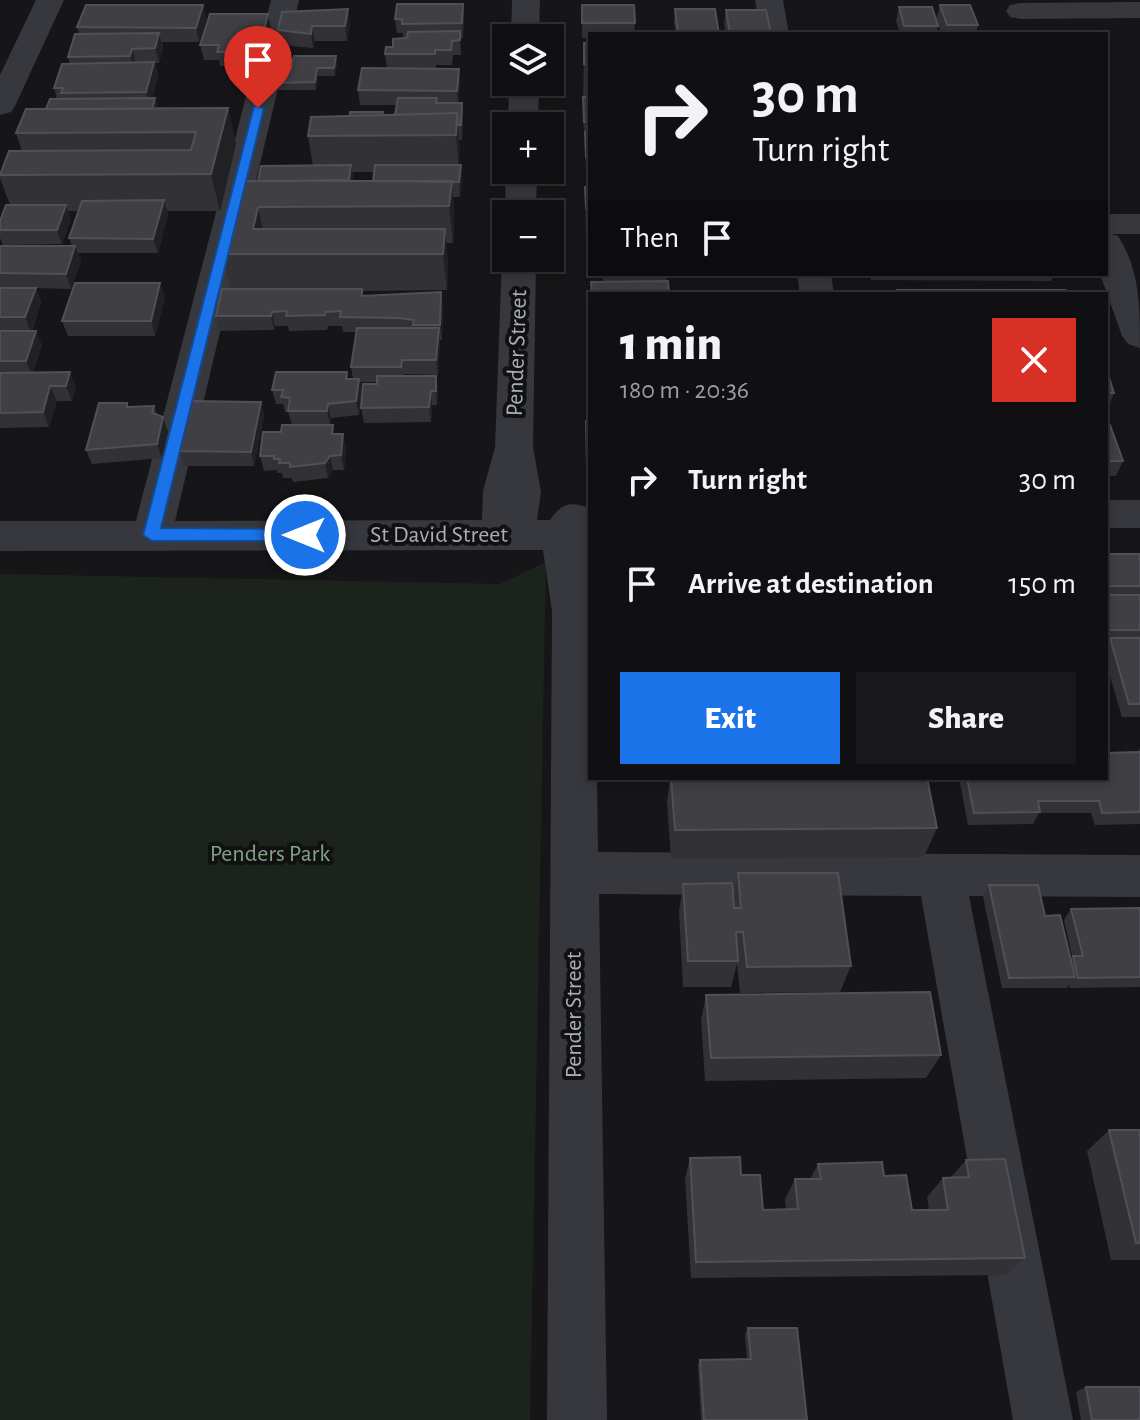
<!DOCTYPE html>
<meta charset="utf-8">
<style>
body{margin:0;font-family:"Alegreya Sans",sans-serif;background:#19191b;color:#f1f3f6;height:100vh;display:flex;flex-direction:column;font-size:30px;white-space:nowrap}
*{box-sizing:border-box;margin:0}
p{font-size:26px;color:#9c9d9f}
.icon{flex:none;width:44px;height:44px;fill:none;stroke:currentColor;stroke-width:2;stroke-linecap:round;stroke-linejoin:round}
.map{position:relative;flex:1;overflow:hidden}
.details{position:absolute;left:588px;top:292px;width:520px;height:488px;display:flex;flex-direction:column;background:#101012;border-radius:0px;box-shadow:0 4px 12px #0003,0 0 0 2px #303032}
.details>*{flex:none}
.banner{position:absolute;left:588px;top:32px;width:520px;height:244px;border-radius:0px;box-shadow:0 4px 12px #0003,0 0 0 2px #303032;background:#101012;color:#f1f3f6;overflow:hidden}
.controls{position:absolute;left:492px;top:24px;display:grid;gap:16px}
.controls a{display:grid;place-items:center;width:72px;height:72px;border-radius:0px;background:#101012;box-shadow:0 4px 12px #0003,0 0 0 2px #303032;font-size:40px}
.pin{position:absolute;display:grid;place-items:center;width:68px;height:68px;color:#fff;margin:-82px -34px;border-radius:50% 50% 50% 0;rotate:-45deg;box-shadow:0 0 8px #0007}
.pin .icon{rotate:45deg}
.me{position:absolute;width:88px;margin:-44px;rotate:270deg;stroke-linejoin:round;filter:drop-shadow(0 0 6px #0008)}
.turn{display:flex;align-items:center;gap:28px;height:168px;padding:0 32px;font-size:36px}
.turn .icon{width:104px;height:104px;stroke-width:2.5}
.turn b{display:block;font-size:56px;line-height:68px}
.then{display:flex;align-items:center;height:76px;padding:0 32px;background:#0003;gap:16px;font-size:30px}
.round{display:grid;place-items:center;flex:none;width:84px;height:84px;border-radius:0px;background:#19191b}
.overview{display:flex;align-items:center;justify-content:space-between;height:136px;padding:0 32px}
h1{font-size:48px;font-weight:800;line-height:60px}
.cta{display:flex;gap:16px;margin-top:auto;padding:16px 32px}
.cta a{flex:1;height:92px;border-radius:0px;background:#1a73e8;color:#fff;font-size:32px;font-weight:800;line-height:92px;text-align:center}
.cta a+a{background:#19191b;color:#f1f3f6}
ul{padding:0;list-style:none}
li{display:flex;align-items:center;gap:24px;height:104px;padding:0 32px}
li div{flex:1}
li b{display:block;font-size:30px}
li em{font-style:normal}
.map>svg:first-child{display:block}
</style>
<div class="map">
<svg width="1140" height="1420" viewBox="0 0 1140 1420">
<rect width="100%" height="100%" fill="#161618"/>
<!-- green -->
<path fill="#1c231d" d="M546,562L530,1420H0V574L500,584Z"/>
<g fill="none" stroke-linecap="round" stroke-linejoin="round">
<!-- minor -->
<path fill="#37383d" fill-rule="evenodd" d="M36,0H64L15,106L11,112L0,115V75Z
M271,0H299L175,521L482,520L483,491L495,447L502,258L506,252V258H536L533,447L541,492L537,520H550C561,504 569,501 587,507L590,512V778H597L598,852L1140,855V897L969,896L1073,1420H1013L921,896L599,894L607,1420H547L552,611L543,550L0,551V521H136Z
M512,0H540L539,38H511Z
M755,0H783L789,34H761Z
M1140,2V18L1020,19L1010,17L1006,11L1010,5L1020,3Z
M509,82H539L538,126H508Z
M505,170H537L536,214H506V217Z
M1106,214H1140V234H1111L1118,236C1140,270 1140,308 1140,348L1128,344L1122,336L1100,274H1106Z
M797,274H831L834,294H800Z
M1106,500H1140V528H1106Z"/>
</g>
<!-- wall -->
<path fill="#323236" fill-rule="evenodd" d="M463,4L464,19L463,38H460L461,55H453L452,65H436V68L459,69L460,84L458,103H462L463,117L462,140H459V165L462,179L460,197H453L454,217L453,243H446L448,265L447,290L362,291L363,296L441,292L443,307L442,340H440L438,375L404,374V376H436L438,390L437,405H432L431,422L364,423L361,408L377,382H360L362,393L359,415L331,418L330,425H333L334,434L346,448L344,470H333L328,478L293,482L292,478H283L282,473H277V470L264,471L260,456L281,432L292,425L288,412H285L283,404H276L272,390L347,372L348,379H353L351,367L356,332H343L342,326H328L327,330L289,331L288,326H275L274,330L220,331L216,316L231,289L222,254L258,181L313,166L308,136L383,115H395L397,105H360L358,90L387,68L385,54L403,38V33H397L395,19ZM352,172H375L373,181H354Z
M203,5L206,20L199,42H162L163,48L159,63H155L158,77L152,98H155L158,109L228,108L236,144L220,211H167L168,215L158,253H78L81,261L71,289L36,288L41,302L32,331L42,345L33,373L76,387L72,401H57L49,427L0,428V246H72L69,238L79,211H68L71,219L62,244L3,245L0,238V221L10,205L0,178V172L22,151L16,133L57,99L54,88L70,64L68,57L79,34L77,27Z
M582,5L635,23L634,34H590V38H582Z
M940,5L978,25L976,34H942L936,20Z
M899,7L938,26L936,34H900L896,21Z
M675,9L719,34H676L674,23Z
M726,10L771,34H726L724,24Z
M282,12L350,23L347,41H315L313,48L281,45L278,30Z
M268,14L271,29L267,43H257L250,67L220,66L219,60H204L200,45Z
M584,43H590V172H586L583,112Z
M336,56L337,63L335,76H318L316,90H278L276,83L291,70Z
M585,187H590V244H586Z
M603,274H666V281L669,294H591V282H603Z
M870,274H1054L1051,281L871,280Z
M160,283L165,298L155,336H68L62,321Z
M1106,368L1114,393L1106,413Z
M261,402L264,416L254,466H184L179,451Z
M154,406L157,415L163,417L168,432L162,458L92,464L86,450L129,407Z
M586,421H590V482H587Z
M1106,425L1123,461L1116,476H1106Z
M1106,554H1140V717H1122L1106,663Z
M1140,748V824L1095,825L1091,813H1039L1033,824L968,825L959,778H1106L1137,752Z
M670,778H781L782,779L937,828L924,857L671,859L667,802Z
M738,873L851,966L840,992L740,993L737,964L731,987H683L679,912L683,884L733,897Z
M989,885L1045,916L1071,959L1072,956L1064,920L1071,909L1140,908V987L1070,988L1069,985L1067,988H1002L983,897Z
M706,995L941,1055L926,1078L705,1081L701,1020Z
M1109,1130H1140V1260H1111L1087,1151Z
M690,1158L741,1175L763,1210H786L785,1199L795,1179H810L818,1164L884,1176L912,1210H929L927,1197L943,1178L951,1177L966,1160L1025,1258L1005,1275L691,1278L685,1178Z
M748,1328L807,1420H701L698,1365L700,1360L747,1359L745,1334Z
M1086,1387L1140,1420H1081L1076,1392Z"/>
<!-- shaded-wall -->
<path fill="#212124" d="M463,4L464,19L463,38L462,23Z
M203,5L206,20L199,42L196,28Z
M348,9L350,23L347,41L345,26Z
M268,14L271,29L267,43L264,29Z
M312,26L315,41L313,48L311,34Z
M254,29L257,43L250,67L247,52Z
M159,33L163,48L159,63L155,48Z
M132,49L136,63L134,70L130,56Z
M336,56L337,63L335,76L334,68Z
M154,62L158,77L150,107L146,92Z
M317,68L318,76L316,90L315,82Z
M459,69L460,84L458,105L457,91Z
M155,98L159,113L153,134L148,120Z
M462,103L463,117L462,140L461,125Z
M228,108L236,144L220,211L211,174Z
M457,113L460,149L459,171L456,135Z
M351,165L354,180L352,195L349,180Z
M461,165L462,179L460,197L459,182Z
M452,181L454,217L453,243L449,206Z
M164,200L168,215L158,253L153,239Z
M66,205L71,219L62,244L57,230Z
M258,207L266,243L253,229Z
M445,229L448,265L447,290L443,254Z
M75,246L81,261L71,289L66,274Z
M160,283L165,298L155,336L151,321Z
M36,288L41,302L31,332L25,317Z
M441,292L443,307L442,340L440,325Z
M272,312L275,326L274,330L271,316Z
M439,328L440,343L438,375L436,360Z
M36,331L42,345L32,376L26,361Z
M70,372L76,387L72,401L66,386Z
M436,376L438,390L437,405L436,391Z
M359,379L362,393L359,415L356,401Z
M50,386L57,401L49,427L43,412Z
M431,391L432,405L431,422L429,407Z
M261,402L264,416L254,466L251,452Z
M328,404L331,418L330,425L327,411Z
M163,417L168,432L162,458L157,444Z
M343,434L346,448L344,470L341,455Z
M330,456L333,470L328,478L325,463Z"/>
<!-- building -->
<path fill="#3f3f44" stroke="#4f5156" stroke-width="2" d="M397,4H463L462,23L402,24V19H395Z
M86,5H203L196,28L77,27Z
M582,5H634L635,23H582Z
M940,5H970L978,25H947Z
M899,7H932L938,26H904Z
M348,9L345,26H312L311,34L278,30L282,12Z
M675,9H715L719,34H678Z
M726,10H766L771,34H730Z
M210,14H268L264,29H254L247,52H217L219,45H200Z
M460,31V40L452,41L451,50H435V54H385L386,47H393V39L407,38L408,32Z
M159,33L155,48L132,49L130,56L68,57L75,34Z
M584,43H590V64H584Z
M294,56H336L334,68H317L315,82L276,83L279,70H291Z
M154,62L146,92L61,93L63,88H54L62,64Z
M362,68L459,69L457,91L358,90Z
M583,97H590V122H584Z
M155,98L152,109H46L50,99Z
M398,98H437L436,103H462L461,125H458L457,113L395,115Z
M228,108L211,174L0,175L9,151L191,150L196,132L16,133L26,109Z
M350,112H383L382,115L350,116Z
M457,113L456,135L308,136L311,117Z
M585,132H590V157H586Z
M351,165L349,180L258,181L261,166Z
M375,165H461L459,182L373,181Z
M239,181H452L449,206L258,207L253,229H445L443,254H222Z
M585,187H590V208H586Z
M164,200L153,239L69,238L82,201Z
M6,205H66L57,230H0V221Z
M0,246H75L66,274L0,273Z
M668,281L669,294H592L591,282Z
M75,283H160L151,321H62Z
M0,288H36L25,317H0Z
M222,289H362V296L441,292L440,325H413L414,320L399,318L340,317L341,311L325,312V315L286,316L287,311L272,312L271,316H216Z
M897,290H1066L1067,294H898Z
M357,328H439L436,360H402L401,367H351Z
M0,331H36L26,361H0Z
M1106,368L1114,393H1106Z
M70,372L66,386H50L43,412L0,413V373Z
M276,372H347L346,379H359L356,401L328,404L327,411H288L290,398L281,397L283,390H272Z
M377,376H436V391H431L429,407L361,408L363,384H377Z
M191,401L261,402L251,452L179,451Z
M99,403H127V407L154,406L152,413L163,417L157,444L86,450Z
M586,421H590V467H587Z
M282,425H333L332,434H343L341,455L330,456L325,463L290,467V463H279L280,459H274V456H260L263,432H281Z
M1106,425H1110L1123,461H1106Z
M1106,554H1140V586H1106Z
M1106,595H1140V630H1106Z
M1110,638H1140V704H1129Z
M1140,752V812L1102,813L1099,801H1038L1040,812L974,813L967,778H1106V753Z
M671,778H781L782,779L927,778L937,828L675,830Z
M738,873H838L851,966L747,967L743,932H736L738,961H688L683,884L732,883L734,908H741Z
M989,885H1038L1045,916L1060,915L1075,977L1009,978Z
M1140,908V977L1078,978L1073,956H1083L1071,909Z
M930,992L941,1055L711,1058L706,995Z
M1109,1130H1140V1243H1136Z
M740,1157L741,1175H760L763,1210L798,1209L795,1179H821L818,1164L882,1162L884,1176L906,1175L912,1210H948L943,1178L969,1177L966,1160L1005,1159L1025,1258L696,1262L690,1158Z
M748,1328H797L807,1420H704L700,1360L751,1359Z
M1086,1387H1140V1420H1092Z"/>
<!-- route -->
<path fill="#1a73e8" stroke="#114b97" stroke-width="2" d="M254,106L264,108L161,528L305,529L313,535L305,541H152L143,535Z"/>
<g text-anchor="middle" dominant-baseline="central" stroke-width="8" stroke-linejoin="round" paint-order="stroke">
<!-- street labels -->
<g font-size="24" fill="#a8adb8" stroke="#111113">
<text transform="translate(517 353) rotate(-88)">Pender Street</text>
<text x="439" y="535">St David Street</text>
<text transform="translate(574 1015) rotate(-90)">Pender Street</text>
</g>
<!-- park labels -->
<g font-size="24" fill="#7fa381" stroke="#111113">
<text x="270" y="854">Penders Park</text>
</g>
</g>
</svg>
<div class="controls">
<a><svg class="icon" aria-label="layers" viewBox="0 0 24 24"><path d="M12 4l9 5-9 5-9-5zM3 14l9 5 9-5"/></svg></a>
<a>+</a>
<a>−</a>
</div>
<div class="pin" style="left:258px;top:108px;background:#d93025"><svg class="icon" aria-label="arrive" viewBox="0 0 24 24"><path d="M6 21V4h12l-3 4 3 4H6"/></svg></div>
<svg class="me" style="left:305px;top:535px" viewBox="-20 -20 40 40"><circle r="17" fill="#1a73e8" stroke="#fff" stroke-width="3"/><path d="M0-11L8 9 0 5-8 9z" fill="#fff"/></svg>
<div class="banner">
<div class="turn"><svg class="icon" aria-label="right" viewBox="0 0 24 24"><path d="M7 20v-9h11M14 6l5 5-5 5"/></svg><div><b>30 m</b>Turn right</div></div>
<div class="then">Then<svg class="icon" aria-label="arrive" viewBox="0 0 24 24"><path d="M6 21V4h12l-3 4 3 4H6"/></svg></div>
</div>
<section class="details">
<div class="overview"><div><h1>1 min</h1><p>180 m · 20:36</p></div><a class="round" style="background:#d93025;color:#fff"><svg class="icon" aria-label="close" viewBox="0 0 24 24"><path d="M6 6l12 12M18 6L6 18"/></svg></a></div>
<ul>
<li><svg class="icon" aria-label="right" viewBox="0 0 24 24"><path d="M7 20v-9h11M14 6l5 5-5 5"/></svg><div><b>Turn right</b></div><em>30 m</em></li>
<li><svg class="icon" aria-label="arrive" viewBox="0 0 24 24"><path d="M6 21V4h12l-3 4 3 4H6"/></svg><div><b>Arrive at destination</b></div><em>150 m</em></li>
</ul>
<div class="cta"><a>Exit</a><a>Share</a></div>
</section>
</div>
